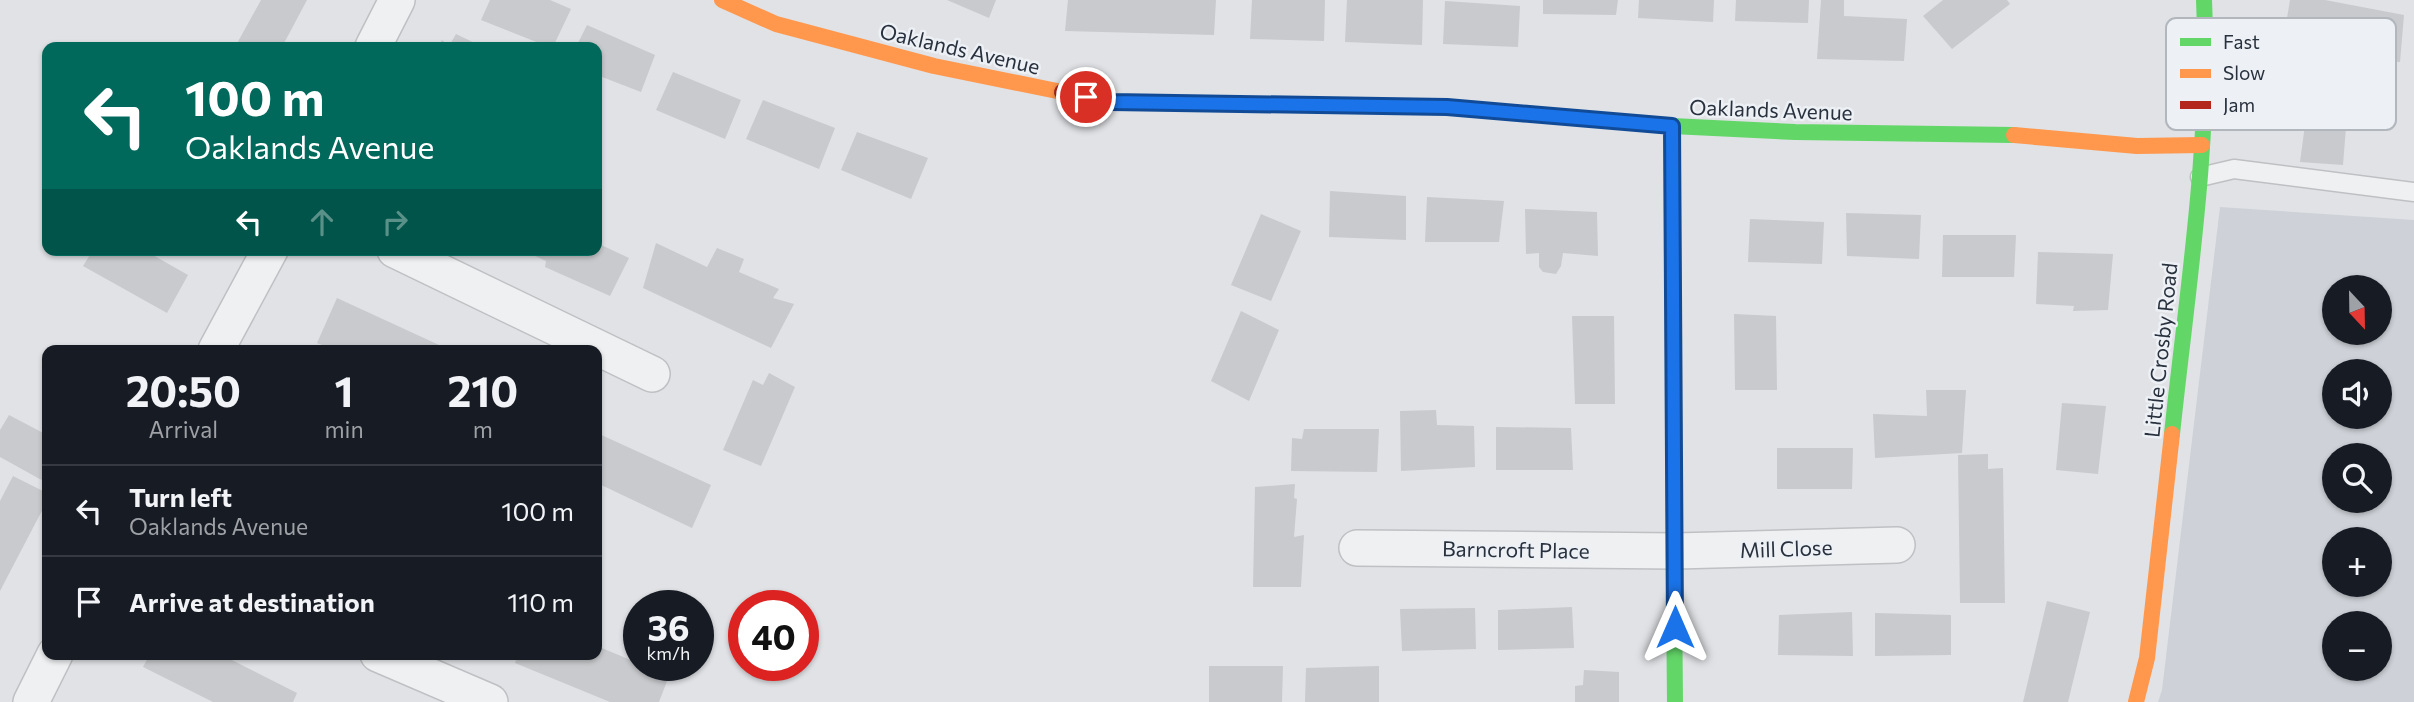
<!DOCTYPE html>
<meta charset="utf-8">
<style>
body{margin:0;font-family:Commissioner,sans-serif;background:#20242c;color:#f1f3f6;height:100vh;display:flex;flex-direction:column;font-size:26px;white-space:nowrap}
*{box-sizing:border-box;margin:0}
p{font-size:23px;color:#9ea1a6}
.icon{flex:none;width:38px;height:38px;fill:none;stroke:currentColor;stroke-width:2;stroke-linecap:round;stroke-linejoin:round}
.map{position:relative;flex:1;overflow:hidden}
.drawer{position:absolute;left:42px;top:345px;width:560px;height:315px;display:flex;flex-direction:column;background:#171b24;border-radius:14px;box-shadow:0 2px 5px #0004}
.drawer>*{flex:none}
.guide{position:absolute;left:42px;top:42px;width:560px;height:214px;border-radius:14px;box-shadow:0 2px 5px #0004;background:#00695c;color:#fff;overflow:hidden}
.needle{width:46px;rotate:158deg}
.buttons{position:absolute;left:2322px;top:275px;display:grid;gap:14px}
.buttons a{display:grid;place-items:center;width:70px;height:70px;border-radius:50%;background:#171b24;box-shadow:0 2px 5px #0004;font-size:35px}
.speed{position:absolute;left:623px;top:590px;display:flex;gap:14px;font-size:35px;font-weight:700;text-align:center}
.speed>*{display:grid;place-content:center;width:91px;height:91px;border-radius:50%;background:#171b24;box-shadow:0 2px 5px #0004;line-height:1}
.speed small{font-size:18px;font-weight:400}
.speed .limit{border:10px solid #d22;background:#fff;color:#111}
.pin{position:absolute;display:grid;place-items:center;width:60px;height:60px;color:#fff;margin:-30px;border:4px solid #fff;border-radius:50%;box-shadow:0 2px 7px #0007}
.me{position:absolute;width:77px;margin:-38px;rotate:0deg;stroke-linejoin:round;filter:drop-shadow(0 0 5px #0008)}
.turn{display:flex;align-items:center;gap:24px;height:147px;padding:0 28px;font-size:32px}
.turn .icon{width:91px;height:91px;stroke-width:2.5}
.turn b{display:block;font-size:49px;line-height:60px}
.lanes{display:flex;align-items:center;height:66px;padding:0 28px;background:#0003;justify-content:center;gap:35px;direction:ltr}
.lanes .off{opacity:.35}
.eta{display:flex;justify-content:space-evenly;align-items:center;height:119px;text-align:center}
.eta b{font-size:42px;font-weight:700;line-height:49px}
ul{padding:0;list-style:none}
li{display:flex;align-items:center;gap:21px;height:91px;padding:0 28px;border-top:2px solid #363941}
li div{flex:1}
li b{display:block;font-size:26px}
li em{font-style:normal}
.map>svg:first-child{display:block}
</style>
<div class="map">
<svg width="2414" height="702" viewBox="0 0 2414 702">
<rect width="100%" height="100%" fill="#e0e2e5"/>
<!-- built -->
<path fill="#ced2d8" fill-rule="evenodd" d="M2220,207L2414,220V702H2158L2162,690ZM2334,287H2380V332H2334ZM2334,371H2380V416H2334ZM2334,455H2380V500H2334ZM2334,539H2380V584H2334ZM2334,623H2380V668H2334Z"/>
<!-- building -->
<path fill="#c8cacd" d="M261,0H307L282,47H235Z
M490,0H550L571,9L553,47H549L481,20Z
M947,0H996L989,18Z
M1068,0H1216L1214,35L1065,31Z
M1252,0H1325L1324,41L1250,39Z
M1347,0H1423L1422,45L1345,42Z
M1543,0H1618L1616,15L1543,14Z
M1639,0H1714L1713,22L1638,18Z
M1736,0H1809L1808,23L1735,21Z
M1821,0H1844V16L1907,19L1904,61L1817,59Z
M1943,0H2007L2010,4L1952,49L1923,16Z
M2290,0H2325L2404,15L2400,62L2281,54Z
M1445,1L1520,6L1518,47L1443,44Z
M587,25L655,55L641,92L597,75V47H576Z
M456,34L483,47H438L442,40L449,46Z
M673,72L741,100L725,139L656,110Z
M2311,80L2357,89L2355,103L2348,102L2343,165L2300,162Z
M763,100L835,128L819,169L746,139Z
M857,132L928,158L911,199L841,170Z
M1330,191L1406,196V240L1329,237Z
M1427,197L1504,201L1499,242H1425Z
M1525,209L1597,212L1598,256L1563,253L1561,266L1556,274L1543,272L1539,267V253L1526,254Z
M1846,213L1921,215L1919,259L1847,256Z
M1261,214L1301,231L1271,301L1231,285Z
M1750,219L1824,222L1822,264L1748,262Z
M1943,235H2016L2014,277H1942Z
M597,243L629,258L610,296L545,267L546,261L533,255L535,250H597Z
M656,243L707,267L717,248L744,259L739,272L779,289L773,298L794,304L771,348L643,288Z
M93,250H144L188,275L167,313L83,266Z
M2038,252L2113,254L2108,310L2073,311L2074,306L2036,304Z
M337,298L450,350H334L317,343Z
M1241,311L1279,330L1249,401L1211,381Z
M1734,314L1776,316L1777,390H1735Z
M1572,316H1614L1615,404H1575Z
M769,373L795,387L761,466L723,450L753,380L763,385Z
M1926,390H1966L1962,453L1875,458L1873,414L1927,416Z
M2062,403L2106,406L2098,474L2056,470Z
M1436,410L1437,425L1474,426L1475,467L1401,471L1400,411Z
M9,415L47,435V483L0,457V430Z
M1496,427L1571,428L1573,470H1496Z
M1304,429H1379L1377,472L1291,471L1292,438L1302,439Z
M597,433L711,485L692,528L597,483Z
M1777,448H1853L1852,489H1777Z
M1988,454V469L2003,468L2005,603H1960L1958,455Z
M13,476L47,493V501L0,591V501Z
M1295,484L1294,498L1297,499L1294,537L1304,535L1301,587H1253L1255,487Z
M2047,601L2090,612L2068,702H2023Z
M1572,607L1574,648L1498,650V610Z
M1475,608L1476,649L1402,651L1400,609Z
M1852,612L1853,656L1778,655L1779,615Z
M1875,613L1951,615V655L1875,656Z
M597,646L669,676L659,702H610L515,663L518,654H597Z
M150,654H220L297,693L293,702H213L143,667Z
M1209,666H1283L1282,702H1209Z
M1379,666V702H1305L1306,668Z
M1584,670L1619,672V702H1575V686L1583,685Z"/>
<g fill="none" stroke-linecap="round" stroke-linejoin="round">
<!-- lane casing -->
<g stroke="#bec0c3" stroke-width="21">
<path id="lane" d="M2200,177L2234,169L2414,192"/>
</g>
<!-- street casing -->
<g stroke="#bec0c3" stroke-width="38">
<path id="street" d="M373,47L397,0
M395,250L652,374
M216,350L270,250
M1357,548L1676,551L1897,545
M378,654L490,702
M31,702L55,654"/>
</g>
<!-- lane -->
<use href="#lane" stroke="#eff0f1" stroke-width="18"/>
<!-- street -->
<use href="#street" stroke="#eff0f1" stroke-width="35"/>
<!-- fast -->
<path stroke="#63d668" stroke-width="16" d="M1238,104L1447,107L1672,126L1795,132L2014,135
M2172,434C2187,291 2211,145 2204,0
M1674,592L1675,702"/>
<!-- slow -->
<path stroke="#ff974d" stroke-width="16" d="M722,0L776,24L934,66L1062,92
M1672,126L1674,592
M2014,135L2137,146L2202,145
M2136,702L2147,658L2172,434"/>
<!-- jam -->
<path stroke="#b3261e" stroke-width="16" d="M1062,92L1111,102L1238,104"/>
</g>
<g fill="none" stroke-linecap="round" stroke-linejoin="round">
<!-- route casing -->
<g stroke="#114b97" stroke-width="18">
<path id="route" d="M1086,97L1111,102L1447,107L1672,126L1675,627"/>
</g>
<!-- route -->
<use href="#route" stroke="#1a73e8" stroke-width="12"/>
</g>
<g text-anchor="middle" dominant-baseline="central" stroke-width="5" stroke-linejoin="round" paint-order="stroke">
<!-- street labels -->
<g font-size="21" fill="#28313d" stroke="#edf1f5">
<text transform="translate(960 48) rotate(13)">Oaklands Avenue</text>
<text transform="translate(1771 109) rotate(2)">Oaklands Avenue</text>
<text transform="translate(2160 350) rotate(-84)">Little Crosby Road</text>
<text transform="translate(1786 548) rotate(-2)">Mill Close</text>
<text transform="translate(1516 549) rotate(1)">Barncroft Place</text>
</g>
</g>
<!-- legend -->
<rect x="2166" y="18" width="230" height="112" rx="10" fill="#edf1f5" stroke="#b2b7be" stroke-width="2"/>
<rect x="2180" y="38" width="31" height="8" fill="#63d668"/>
<rect x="2180" y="69" width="31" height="9" fill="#ff974d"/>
<rect x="2180" y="101" width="31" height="8" fill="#b3261e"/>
<g font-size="19" fill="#28313d">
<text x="2223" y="49">Fast</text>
<text x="2223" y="80">Slow</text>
<text x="2223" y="112">Jam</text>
</g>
</svg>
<div class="buttons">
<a><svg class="needle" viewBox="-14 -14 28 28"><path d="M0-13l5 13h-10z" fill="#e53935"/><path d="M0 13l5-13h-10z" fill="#9ea1a6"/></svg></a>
<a><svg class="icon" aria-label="sound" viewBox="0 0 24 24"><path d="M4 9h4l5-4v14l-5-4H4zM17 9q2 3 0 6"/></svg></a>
<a><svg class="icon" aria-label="search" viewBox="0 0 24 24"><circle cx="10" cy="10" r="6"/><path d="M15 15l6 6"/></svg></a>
<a>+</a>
<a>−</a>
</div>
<div class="speed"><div>36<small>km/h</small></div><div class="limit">40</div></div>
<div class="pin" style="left:1086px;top:97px;background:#d93025"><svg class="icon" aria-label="arrive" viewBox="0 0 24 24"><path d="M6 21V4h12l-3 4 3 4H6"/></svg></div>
<svg class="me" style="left:1675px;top:627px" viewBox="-20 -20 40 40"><path d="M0-17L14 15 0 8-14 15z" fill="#1a73e8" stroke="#fff" stroke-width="4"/></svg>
<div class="guide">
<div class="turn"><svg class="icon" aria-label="left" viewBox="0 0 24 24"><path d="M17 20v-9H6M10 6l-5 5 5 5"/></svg><div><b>100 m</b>Oaklands Avenue</div></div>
<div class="lanes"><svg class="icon" aria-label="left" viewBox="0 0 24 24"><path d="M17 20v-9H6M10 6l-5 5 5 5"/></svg><svg class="icon off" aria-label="ahead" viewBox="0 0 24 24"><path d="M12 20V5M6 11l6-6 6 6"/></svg><svg class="icon off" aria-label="right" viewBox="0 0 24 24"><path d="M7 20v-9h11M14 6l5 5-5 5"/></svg></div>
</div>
<section class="drawer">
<div class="eta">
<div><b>20:50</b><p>Arrival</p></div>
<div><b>1</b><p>min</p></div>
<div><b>210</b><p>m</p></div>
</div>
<ul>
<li><svg class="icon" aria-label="left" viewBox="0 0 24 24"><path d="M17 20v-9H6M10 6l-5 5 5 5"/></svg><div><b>Turn left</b><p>Oaklands Avenue</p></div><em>100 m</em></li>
<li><svg class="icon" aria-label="arrive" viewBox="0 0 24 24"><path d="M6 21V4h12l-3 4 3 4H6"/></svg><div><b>Arrive at destination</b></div><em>110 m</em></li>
</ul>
</section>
</div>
